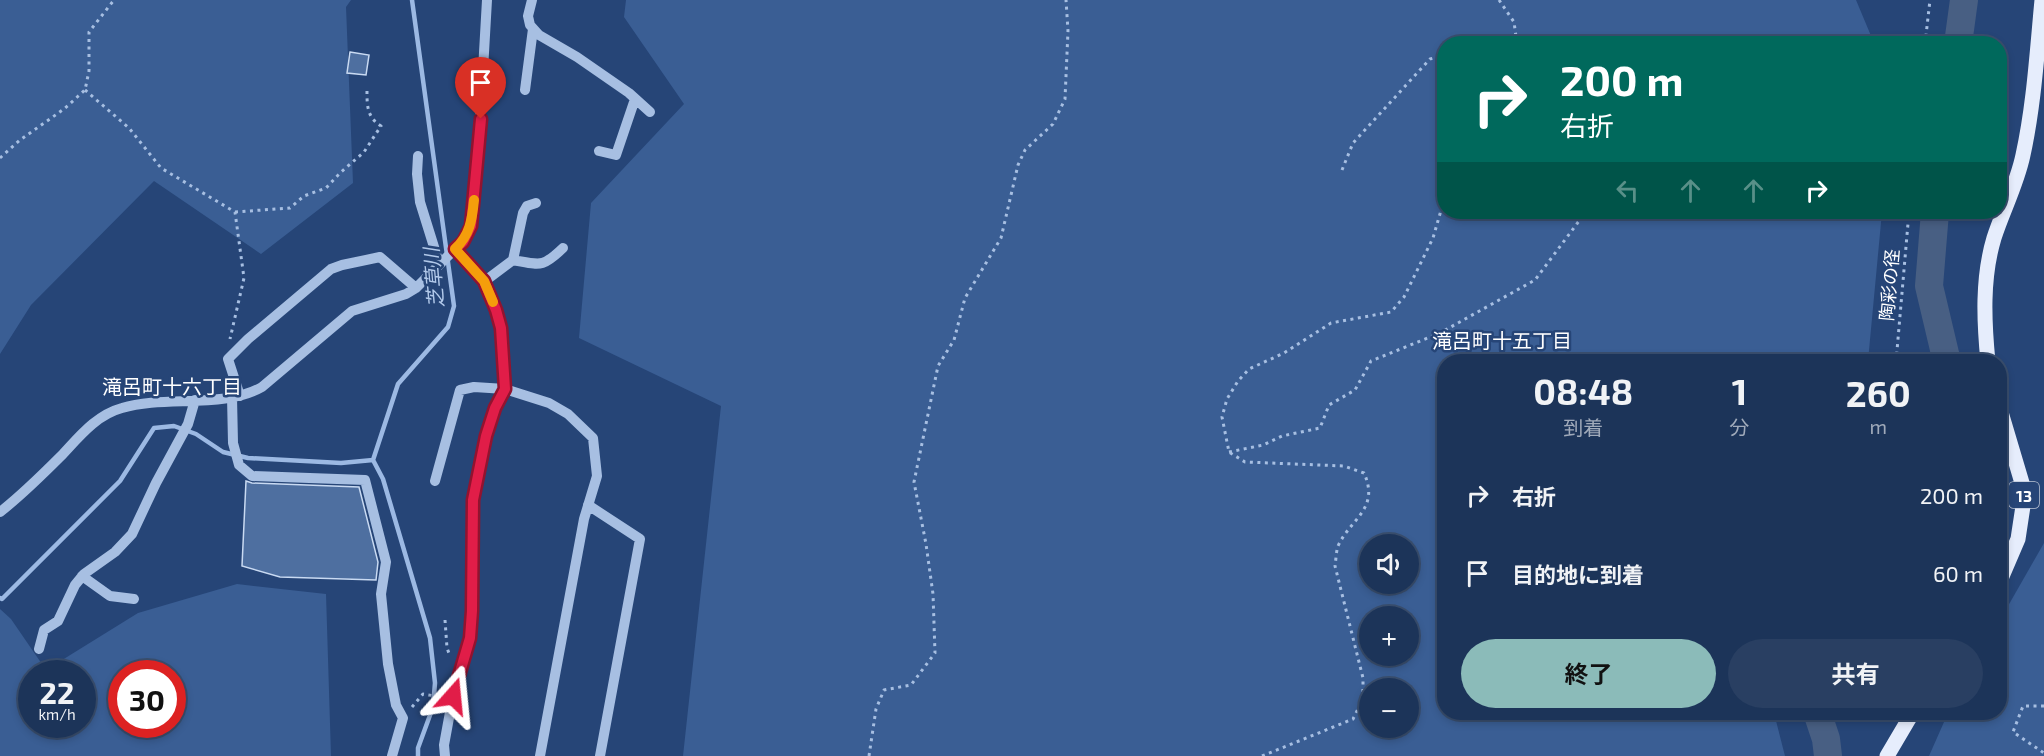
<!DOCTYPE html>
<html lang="ja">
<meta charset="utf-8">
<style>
body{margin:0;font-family:"Exo 2","Noto Sans JP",sans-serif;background:#293f62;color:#f1f3f6;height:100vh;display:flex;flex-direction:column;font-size:22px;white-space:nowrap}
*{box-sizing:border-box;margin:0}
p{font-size:20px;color:#a0aaba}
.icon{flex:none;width:33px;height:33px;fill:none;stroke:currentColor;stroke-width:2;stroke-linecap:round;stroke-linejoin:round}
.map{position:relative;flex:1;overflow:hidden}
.sheet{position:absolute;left:1437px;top:354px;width:570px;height:366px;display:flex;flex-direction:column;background:#1c3459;border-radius:24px;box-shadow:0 3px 9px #0003,0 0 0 2px #3a4f6f}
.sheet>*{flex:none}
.guide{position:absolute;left:1437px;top:36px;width:570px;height:183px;border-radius:24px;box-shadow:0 3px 9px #0003,0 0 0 2px #3a4f6f;background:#00695c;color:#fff;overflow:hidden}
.tools{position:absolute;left:1359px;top:534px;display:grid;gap:12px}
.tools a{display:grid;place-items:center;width:60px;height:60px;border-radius:50%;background:#1c3459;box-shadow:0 3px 9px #0003,0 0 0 2px #3a4f6f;font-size:30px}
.speed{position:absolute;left:18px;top:660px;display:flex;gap:12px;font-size:30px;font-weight:700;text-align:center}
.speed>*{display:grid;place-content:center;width:78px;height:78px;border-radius:50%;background:#1c3459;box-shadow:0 3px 9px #0003,0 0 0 2px #3a4f6f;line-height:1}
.speed small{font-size:15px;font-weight:400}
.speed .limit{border:9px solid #d22;background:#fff;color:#111}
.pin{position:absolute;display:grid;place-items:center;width:51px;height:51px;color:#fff;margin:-62px -26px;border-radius:50% 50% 50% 0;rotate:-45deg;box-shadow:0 0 6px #0007}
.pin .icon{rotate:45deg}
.me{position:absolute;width:66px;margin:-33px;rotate:18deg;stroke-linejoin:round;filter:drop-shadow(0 0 4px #0008)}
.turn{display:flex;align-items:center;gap:21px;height:126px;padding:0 24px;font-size:27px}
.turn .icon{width:78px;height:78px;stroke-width:2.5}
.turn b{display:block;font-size:42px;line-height:51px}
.lanes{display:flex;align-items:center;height:57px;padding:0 24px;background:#0003;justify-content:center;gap:30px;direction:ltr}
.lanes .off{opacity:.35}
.eta{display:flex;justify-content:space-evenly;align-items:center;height:102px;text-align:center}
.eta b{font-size:36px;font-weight:700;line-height:42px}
.cta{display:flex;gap:12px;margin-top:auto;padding:12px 24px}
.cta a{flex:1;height:69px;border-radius:36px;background:#8bbbb9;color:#111;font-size:24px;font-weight:700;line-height:69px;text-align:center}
.cta a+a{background:#293f62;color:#f1f3f6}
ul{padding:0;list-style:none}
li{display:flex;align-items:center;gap:18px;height:78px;padding:0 24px}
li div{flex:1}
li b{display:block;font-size:22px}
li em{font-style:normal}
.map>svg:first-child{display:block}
</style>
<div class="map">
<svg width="2044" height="756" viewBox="0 0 2044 756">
<rect width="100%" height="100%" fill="#264577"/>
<!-- green -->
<path fill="#3a5e94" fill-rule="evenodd" d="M0,0H351L346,7L353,183L261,254L154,181L31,305L0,354Z
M626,0H1856L1874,43L1444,44V212H1882L1868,361L1444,362V712L1774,713L1785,756H683L721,406L579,338L591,203L684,104L624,17ZM1370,544H1408V584H1370ZM1370,616H1408V656H1370ZM1370,688H1408V728H1370Z
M2044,543V756H1929L1948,713L2000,712V620Z
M237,584L326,594L331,756H0V609L11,619L46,670L138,613ZM32,674H82V724H32ZM122,674H172V724H122Z"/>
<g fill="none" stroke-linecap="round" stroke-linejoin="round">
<!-- stream -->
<path stroke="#9cb9e3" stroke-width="4.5" d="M373,460L398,384L448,327L454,306L412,0
M373,460L383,479L430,638L435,683L433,707L418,748V756
M0,598L2,599L120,481L154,428L174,426L196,434L223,452L248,458L341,463L373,460"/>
<!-- river -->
<path stroke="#485f83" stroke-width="28" d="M1958,44L1964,0
M1935,212L1929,286L1947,362
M1817,712L1826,739L1828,756"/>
</g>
<!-- building -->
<path fill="#4e6fa0" stroke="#c9daf2" stroke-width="1.5" d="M350,52L369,55L366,75L347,73Z
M246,481L252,483L359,487L378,562L376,580L280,577L242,566Z"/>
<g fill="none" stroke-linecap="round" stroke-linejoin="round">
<!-- path -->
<path stroke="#a7bfe2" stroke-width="3" stroke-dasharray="3 4.5" stroke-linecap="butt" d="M1499,0L1514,22L1517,44
M1481,44H1483
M1925,44L1930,0
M85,90L129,128L161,168L235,212L244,278L230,339
M0,158L20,140L64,109L85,90L89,71V32L114,0
M1342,170L1353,143L1430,59L1444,55
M235,212L290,208L304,196L326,188L340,173L364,152L381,126C366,117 367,103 367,88
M1896,362L1909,212
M1229,452L1263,445L1282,436L1320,428L1329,405L1355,390L1371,361L1440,333L1535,280L1582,217L1589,212
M445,620L447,648L450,656
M2044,706H2023L2013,732L2044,753
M412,707L423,694L441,697
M869,756L876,709L884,690L911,685L935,653L933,594L926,544L914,482L938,366L954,340L965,298L1001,238L1018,165L1025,150L1053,124L1065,99L1068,31L1066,0
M1262,756L1353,719L1363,699V678L1335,566C1336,560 1336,552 1338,546C1351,518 1380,509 1364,473L1344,466L1245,462L1229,452L1222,417L1227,399L1238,381L1249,369L1284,353L1331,323L1391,312L1404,297L1433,238L1444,200"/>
<!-- minor -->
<path stroke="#a7bfe2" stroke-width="10" d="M532,0L528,16L530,25L539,35L577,57L629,93L650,112
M525,90L533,29
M599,151L616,155L635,99
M418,156L417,174L420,202L439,263
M455,249C465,259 477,268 484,280C504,313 503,352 505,389L549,403L568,414L593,438L597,476L584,519L540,756
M513,260C541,265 542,268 563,248
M485,281L513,260L523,213L527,206L536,203
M240,396L228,359L248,339L331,269L342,265L380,257L416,288
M232,397L233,443L239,465L252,476L365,480L386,562L381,594L388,664L396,705L403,718L392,756
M435,481L460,390L474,387L505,389L495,408L487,436L473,500V611L470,638L453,696L444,745L445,756
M588,505L640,539L600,756
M0,512C22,495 41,476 61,456C79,437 96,415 122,408C164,395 224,409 262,387L352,311L406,294L416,288L463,241L471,226L479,140L487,0
M82,576L110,596L134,599
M39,649L44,630L58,621L75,585L84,574L115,552L132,534L156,483L188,424L195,400"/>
<!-- major -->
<path stroke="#e6edfc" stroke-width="15" d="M1988,362C1984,321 1982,278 1994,238C2003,210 2017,184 2023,155C2034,105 2037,52 2042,0
M2000,409L2025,493L2018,539L2000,581
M1887,756L1913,712"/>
</g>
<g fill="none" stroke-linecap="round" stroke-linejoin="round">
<!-- route casing -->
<g stroke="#92132f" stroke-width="15">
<path id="route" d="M453,696L470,638L472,611L473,500L486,436L495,408L505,389L501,328L496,310L484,281L455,249L463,242L471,226L481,119"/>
</g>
<!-- route -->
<use href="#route" stroke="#e11d48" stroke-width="10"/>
<!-- slow -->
<path stroke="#f59e0b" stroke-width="10" d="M474,200C472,220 470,235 455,249L484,281L493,302"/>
</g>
<g text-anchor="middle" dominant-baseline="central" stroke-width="5" stroke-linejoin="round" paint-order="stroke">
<!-- shield labels -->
<rect fill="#264577" stroke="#bec7d6" stroke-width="1.5" x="2009" y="482" width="30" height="26" rx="4.5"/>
<g font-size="16" font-weight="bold" fill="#fff">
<text x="2024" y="495">13</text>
</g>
<!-- street labels -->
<g font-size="18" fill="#fff" stroke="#264577">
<text transform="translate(1889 285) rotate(-85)">陶彩の径</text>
</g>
<!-- water labels -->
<g font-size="20" font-style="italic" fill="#b2c9ea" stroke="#264577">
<text transform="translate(433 278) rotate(-95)">芝草川</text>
</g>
<!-- neighbourhood labels -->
<g font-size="20" fill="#fff" stroke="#264577">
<text x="1502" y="340">滝呂町十五丁目</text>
<text x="172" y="386">滝呂町十六丁目</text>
</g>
</g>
</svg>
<div class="tools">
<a><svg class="icon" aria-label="sound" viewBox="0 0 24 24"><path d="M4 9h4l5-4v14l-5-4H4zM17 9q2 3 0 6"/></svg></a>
<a>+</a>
<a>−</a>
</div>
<div class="speed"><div>22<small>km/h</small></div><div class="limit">30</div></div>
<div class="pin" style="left:481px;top:119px;background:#d93025"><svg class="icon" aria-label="arrive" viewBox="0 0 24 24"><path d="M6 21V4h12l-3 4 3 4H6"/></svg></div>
<svg class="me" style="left:453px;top:696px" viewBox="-20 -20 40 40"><path d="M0-17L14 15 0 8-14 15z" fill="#e11d48" stroke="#fff" stroke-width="4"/></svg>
<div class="guide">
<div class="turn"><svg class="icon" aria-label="right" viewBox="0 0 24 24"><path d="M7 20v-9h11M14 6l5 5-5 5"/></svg><div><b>200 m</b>右折</div></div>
<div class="lanes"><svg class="icon off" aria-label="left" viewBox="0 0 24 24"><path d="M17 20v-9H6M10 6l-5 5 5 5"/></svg><svg class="icon off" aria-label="ahead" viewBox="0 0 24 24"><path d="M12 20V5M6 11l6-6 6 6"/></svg><svg class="icon off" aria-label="ahead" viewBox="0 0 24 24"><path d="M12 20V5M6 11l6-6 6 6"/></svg><svg class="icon" aria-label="right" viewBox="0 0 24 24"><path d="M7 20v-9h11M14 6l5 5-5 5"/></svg></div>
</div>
<section class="sheet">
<div class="eta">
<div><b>08:48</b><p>到着</p></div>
<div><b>1</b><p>分</p></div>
<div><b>260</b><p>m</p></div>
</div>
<ul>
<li><svg class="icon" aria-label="right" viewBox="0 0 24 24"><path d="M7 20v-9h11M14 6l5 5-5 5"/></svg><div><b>右折</b></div><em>200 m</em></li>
<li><svg class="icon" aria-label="arrive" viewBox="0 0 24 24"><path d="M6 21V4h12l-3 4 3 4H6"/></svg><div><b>目的地に到着</b></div><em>60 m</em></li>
</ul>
<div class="cta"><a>終了</a><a>共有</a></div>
</section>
</div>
